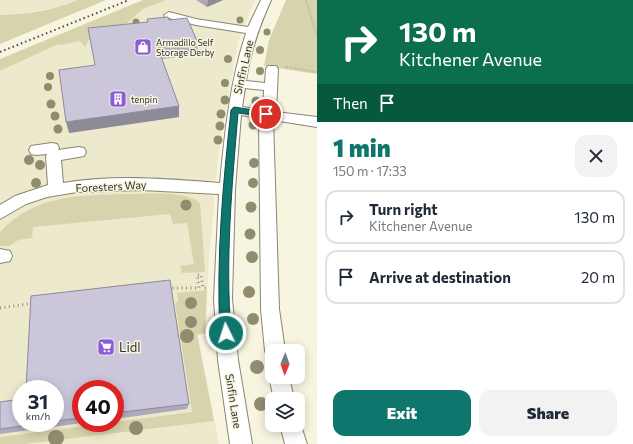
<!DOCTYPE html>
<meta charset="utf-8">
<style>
body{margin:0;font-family:Commissioner,sans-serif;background:#f2f2f3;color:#1f2937;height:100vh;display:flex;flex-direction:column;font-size:15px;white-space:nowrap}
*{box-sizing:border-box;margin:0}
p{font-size:13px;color:#747a83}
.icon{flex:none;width:22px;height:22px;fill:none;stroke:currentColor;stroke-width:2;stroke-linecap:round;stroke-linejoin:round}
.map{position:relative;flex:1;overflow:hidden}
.sheet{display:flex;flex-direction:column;background:#fff;width:316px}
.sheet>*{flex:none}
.banner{background:#0b6e4f;color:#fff;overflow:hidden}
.needle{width:26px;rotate:182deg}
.tools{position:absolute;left:265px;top:344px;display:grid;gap:8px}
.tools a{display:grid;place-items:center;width:40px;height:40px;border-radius:8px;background:#fff;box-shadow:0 2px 10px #0003;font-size:20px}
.speed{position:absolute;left:12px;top:380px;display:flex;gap:8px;font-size:20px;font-weight:700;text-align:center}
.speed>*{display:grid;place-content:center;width:52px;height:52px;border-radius:50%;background:#fff;box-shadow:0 2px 10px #0003;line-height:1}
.speed small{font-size:10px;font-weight:400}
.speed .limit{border:6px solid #d22;background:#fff;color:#111}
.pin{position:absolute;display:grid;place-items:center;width:34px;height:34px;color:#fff;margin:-17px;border:2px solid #fff;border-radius:50%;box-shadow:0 1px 4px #0007}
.me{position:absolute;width:44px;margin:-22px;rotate:356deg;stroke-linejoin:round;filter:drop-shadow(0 0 3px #0008)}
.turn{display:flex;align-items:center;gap:14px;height:84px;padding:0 16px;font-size:18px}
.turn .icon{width:52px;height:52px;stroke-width:2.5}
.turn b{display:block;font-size:28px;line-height:34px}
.then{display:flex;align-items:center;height:38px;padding:0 16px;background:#0003;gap:8px;font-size:15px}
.round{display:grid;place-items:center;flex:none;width:42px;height:42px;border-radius:12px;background:#f2f2f3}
.head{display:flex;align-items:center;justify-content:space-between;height:68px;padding:0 16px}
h1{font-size:24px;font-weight:800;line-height:30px;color:#0f766e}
.primary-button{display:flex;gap:8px;margin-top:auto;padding:8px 16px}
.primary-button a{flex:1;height:46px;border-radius:12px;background:#0f766e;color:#fff;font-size:16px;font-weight:800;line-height:46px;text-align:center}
.primary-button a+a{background:#f2f2f3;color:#1f2937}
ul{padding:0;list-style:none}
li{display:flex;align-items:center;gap:12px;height:54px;margin:0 8px 6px;padding:0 8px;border:2px solid #e0e1e3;border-radius:12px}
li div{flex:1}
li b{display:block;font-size:15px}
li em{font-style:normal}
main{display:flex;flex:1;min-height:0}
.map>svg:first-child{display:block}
</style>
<main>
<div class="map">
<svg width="317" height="444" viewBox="0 0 317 444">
<rect width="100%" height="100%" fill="#f7f5e0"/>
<!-- built -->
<path fill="#ece9cd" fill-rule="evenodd" d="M0,0H77L65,6L18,14L0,15Z
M155,0H255L238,42L219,148L209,258L205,333L198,335L219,444H0V66ZM21,389H55V423H21ZM81,389H115V423H81Z"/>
<!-- green -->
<path fill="#d7d4ad" d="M77,0H106L0,44V15C26,14 54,11 77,0Z
M143,0H166L143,9L127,23L90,38L85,47L80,41L66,44L56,45L0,71V59Z
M286,0H317V74L264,66L269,40Z
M125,194C144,194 186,190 200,203L205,272L182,273L180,266L194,264L187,223L173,224L170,214L33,227L32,238L18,240L10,246H0V232C35,195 78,195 125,194Z
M207,290L205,333L197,335L214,421L25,444H0V437L192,412L175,303L178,302L177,293Z"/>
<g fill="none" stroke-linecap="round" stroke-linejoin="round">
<!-- minor casing -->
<g stroke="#888773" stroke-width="2">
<path id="minor" d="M261,0H271C259,27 250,52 246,81L265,83L266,69L268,66H276L278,69L276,112L317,117V127L273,120L279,309L285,351H272V359L268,358L265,351L261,309L259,118L241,115L235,189L232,299L238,360L252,444H230L218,360L214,299L219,194L142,190L77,192L47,197L26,204L0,219V205L15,196L48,185L46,156L47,154L36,155L31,154L29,150L31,146L52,143L57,144L59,148L58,150L79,147L84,148L86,152L84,156L61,160L63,183C115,174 168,179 220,183C225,131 230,82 246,33L196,25L165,17L164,15L169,12L196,19L248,27ZM245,88L264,90L263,110L242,107Z
M0,249L10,251L12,256L10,261L0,263Z
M272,370V377H289L294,399H274L269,377Z
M298,417L307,444H285L280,425H298Z"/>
</g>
<!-- path-far1 -->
<path stroke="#939183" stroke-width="2" stroke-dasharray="0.5 2" stroke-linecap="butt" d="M306,0L317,36
M285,67L317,72"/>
<!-- path -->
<path stroke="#939183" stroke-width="3" stroke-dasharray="1 3.5" stroke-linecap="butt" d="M168,288H199L197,275H201L203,288H209
M0,308L34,303"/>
<!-- minor -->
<use href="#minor" fill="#fff" fill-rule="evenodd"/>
<!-- rail -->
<path stroke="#4a493f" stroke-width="2" stroke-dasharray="1.5 3" stroke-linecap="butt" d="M0,52L129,0"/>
</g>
<!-- trees -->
<g fill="#908d6f">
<circle cx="240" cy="20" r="3.5"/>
<circle cx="136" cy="22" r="3.5"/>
<circle cx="267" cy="32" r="3.5"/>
<circle cx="260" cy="50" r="4"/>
<circle cx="228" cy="59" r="4"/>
<circle cx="260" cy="71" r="4"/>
<circle cx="50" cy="76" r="4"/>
<circle cx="225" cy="83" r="4"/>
<circle cx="48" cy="87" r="4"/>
<circle cx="225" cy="100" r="4.5"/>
<circle cx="256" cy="101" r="4.5"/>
<circle cx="51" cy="104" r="4.5"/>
<circle cx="221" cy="114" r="4.5"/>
<circle cx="55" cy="116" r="4.5"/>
<circle cx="253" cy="125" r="4.5"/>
<circle cx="220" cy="126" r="4.5"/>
<circle cx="58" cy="129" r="4.5"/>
<circle cx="218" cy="140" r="4.5"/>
<circle cx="29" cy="160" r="5"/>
<circle cx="254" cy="163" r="5"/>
<circle cx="40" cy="165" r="5"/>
<circle cx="36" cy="183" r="5"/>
<circle cx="253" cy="183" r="5"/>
<circle cx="186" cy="205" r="5.5"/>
<circle cx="251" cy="207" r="5.5"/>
<circle cx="250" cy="234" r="5.5"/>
<circle cx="252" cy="257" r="6"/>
<circle cx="249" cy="292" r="6"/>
<circle cx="191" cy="303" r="6"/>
<circle cx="253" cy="319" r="6"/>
<circle cx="191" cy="322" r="6"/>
<circle cx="187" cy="336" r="7"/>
<circle cx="257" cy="367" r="7"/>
<circle cx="261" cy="404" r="7"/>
<circle cx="136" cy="428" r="7"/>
<circle cx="56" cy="438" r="8"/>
</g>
<!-- wall -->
<path fill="#afaabb" d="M196,0H223L207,7Z
M147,19L169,20L198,43L197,55L162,59L179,117L69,133L95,65L88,28L147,22Z
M170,280L189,404L187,409L115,419V389H81V423H82L0,434V402L21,399V423H55V389H26L31,296Z"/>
<!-- shaded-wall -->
<path fill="#8e8b99" d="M208,0H223L207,7Z
M179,106V117L69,133L66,122Z"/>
<!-- building -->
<path fill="#cbc6da" stroke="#8e8b99" d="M168,17L169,20L187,18L198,43L158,48L179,106L66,122L59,70L95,65L88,28L148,22L147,19Z
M170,280L189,404L115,413V389H81V418L55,421V389H26L31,296Z
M21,399V423H44L0,429V402Z"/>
<!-- route -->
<path fill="#0f766e" stroke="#0a4d48" d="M234,107L266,112L270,114L266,117L238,113C232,186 225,259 231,333L230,337L226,338L222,337L220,333C216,258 223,184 231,110Z"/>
<!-- icons -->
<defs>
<g id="shop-square" transform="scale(0.9)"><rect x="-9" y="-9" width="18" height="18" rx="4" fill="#8b5cd6" stroke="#f7f5e0"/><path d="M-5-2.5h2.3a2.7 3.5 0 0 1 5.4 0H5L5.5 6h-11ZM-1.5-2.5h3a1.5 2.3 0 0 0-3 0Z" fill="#fff"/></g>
<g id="building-square" transform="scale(0.9)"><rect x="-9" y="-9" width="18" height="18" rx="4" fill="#8b5cd6" stroke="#f7f5e0"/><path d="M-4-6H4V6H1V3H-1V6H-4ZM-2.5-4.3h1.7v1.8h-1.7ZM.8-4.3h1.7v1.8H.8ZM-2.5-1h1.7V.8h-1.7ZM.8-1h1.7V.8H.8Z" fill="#fff"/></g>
<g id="supermarket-square" transform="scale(0.9)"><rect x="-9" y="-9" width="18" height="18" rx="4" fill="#8b5cd6" stroke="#f7f5e0"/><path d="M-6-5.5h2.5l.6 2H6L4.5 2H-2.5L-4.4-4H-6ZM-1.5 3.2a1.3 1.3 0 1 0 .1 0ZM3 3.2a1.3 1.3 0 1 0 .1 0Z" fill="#fff"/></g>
</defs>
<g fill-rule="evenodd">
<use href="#shop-square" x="143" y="47"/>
<use href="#building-square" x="118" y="99"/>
<use href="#supermarket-square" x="106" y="347"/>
</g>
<g text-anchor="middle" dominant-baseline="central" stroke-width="3" stroke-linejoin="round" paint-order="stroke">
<!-- far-poi labels -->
<g font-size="9" fill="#323129" stroke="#f7f5e0" text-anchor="start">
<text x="156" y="42">Armadillo Self<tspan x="156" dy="10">Storage Derby</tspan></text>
<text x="131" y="99">tenpin</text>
</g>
<!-- street labels -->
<g font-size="11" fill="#323129" stroke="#f7f5e0">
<text transform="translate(243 67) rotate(-77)">Sinfin Lane</text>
<text transform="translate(111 186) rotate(-3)">Foresters Way</text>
<text transform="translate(234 401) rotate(81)">Sinfin Lane</text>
</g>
<!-- near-poi labels -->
<g font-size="13" fill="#323129" stroke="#f7f5e0" text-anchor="start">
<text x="119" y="347">Lidl</text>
</g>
</g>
</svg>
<div class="tools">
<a><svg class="needle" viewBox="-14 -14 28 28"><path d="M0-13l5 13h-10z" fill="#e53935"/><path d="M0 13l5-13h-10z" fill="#747a83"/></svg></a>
<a><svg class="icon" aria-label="layers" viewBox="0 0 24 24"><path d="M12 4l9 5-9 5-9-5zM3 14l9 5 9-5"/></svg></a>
</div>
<div class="speed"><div>31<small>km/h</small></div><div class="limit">40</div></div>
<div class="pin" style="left:266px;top:114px;background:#d93025"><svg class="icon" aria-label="arrive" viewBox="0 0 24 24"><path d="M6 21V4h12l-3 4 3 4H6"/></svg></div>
<svg class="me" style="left:226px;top:333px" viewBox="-20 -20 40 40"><circle r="17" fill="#0f766e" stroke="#fff" stroke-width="3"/><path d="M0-11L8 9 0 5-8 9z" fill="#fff"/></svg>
</div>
<section class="sheet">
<div class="banner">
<div class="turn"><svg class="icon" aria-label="right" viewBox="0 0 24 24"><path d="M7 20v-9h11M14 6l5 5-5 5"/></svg><div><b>130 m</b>Kitchener Avenue</div></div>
<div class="then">Then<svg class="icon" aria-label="arrive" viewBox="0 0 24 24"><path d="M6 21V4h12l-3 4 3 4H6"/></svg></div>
</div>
<div class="head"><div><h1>1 min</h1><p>150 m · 17:33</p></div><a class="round"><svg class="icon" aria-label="close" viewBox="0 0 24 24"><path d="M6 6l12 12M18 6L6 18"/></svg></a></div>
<ul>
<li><svg class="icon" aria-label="right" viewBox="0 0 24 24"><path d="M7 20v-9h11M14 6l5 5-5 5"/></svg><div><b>Turn right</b><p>Kitchener Avenue</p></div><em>130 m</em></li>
<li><svg class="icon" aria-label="arrive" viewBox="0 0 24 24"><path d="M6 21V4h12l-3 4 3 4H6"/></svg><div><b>Arrive at destination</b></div><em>20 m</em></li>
</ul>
<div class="primary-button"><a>Exit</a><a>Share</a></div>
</section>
</main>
